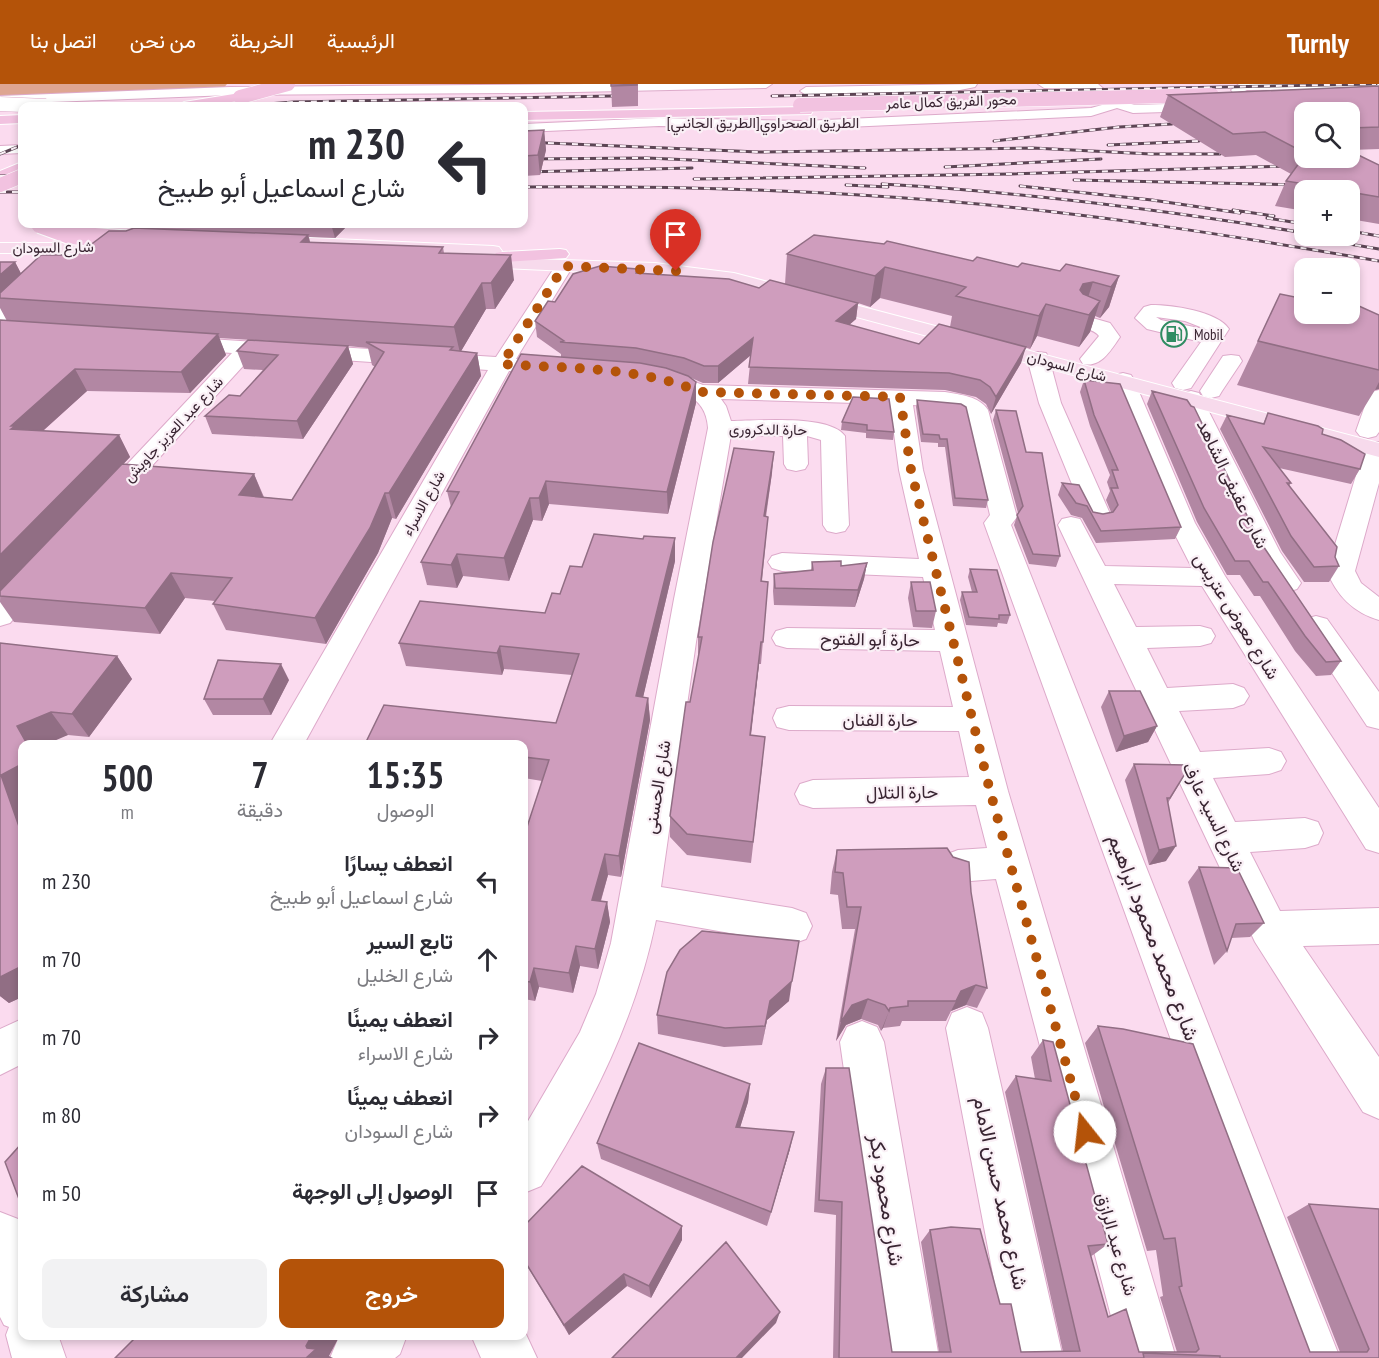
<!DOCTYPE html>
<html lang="ar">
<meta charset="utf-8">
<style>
body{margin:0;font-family:"PT Sans Narrow",Vazirmatn,sans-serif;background:#f2f2f3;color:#2b2b33;direction:rtl;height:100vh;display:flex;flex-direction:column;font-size:22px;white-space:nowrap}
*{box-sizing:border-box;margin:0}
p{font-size:20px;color:#7c7c81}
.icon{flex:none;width:33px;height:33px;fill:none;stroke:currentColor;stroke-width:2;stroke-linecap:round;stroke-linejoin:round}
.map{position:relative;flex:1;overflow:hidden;direction:ltr}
.drawer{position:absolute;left:18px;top:656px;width:510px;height:600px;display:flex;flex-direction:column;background:#fff;border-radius:12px;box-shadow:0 3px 9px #0003;direction:rtl}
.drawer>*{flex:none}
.banner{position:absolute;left:18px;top:18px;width:510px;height:126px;border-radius:12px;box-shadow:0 3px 9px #0003;direction:rtl;background:#fff;color:#2b2b33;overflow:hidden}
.buttons{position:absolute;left:1294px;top:18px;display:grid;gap:12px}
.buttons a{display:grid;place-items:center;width:66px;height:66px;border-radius:12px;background:#fff;box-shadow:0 3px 9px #0003;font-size:30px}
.pin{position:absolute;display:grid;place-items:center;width:51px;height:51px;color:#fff;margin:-62px -26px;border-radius:50% 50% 50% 0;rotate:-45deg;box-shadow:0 0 6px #0007}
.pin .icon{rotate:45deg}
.me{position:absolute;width:66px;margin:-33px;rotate:344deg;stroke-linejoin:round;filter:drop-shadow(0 0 4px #0008)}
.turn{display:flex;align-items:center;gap:21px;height:126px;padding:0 24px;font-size:27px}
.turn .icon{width:78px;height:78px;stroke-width:2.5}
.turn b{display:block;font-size:42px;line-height:51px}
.eta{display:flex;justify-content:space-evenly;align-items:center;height:102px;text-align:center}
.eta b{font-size:36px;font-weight:600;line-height:42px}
.action{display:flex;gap:12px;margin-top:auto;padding:12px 24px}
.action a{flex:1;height:69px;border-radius:12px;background:#b45309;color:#fff;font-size:24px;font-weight:600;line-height:69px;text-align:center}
.action a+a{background:#f2f2f3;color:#2b2b33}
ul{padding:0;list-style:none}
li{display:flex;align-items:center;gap:18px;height:78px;padding:0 24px}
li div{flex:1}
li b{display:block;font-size:22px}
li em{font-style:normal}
header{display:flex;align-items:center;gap:36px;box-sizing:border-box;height:84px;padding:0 30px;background:#b45309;color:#fff}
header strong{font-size:28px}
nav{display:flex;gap:33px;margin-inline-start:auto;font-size:21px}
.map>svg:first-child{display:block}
</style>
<header>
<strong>Turnly</strong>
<nav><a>الرئيسية</a><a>الخريطة</a><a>من نحن</a><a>اتصل بنا</a></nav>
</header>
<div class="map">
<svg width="1379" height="1274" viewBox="0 0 1379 1274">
<rect width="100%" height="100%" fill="#fbdbef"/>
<!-- green -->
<path fill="#dea591" d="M0,0H227L223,5L0,12Z"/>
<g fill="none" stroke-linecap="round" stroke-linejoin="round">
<!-- minor casing -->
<g stroke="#ddaaca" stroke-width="2">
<path id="minor" d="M587,0H772L766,4L528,9L230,11L0,20V12L230,3Z
M977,0L975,3L950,8L806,11L800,7L806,3Z
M1038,0H1098L1114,14L1134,21L1231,18L1239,16L1231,6L1239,0H1379V5L1247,6L1245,7L1253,18L1252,21L1231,26L1133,29L1117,24L1091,32L803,45L659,42L524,48V40L659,34L803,37L1091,24L1102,21L1085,5L1044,4Z
M22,61V69L0,70V62Z
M76,157L82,158L85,162L82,166L7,239L0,241V224L70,158Z
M564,177L570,178L573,182L516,275L569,279L572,284L569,289L561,290L509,287L304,660H270L488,286L254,270L118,419L109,422L100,419L96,414L100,409L232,269L178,265L171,263L168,259L171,255L178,253L496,273L558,178Z
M1151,221C1172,221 1217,227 1229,245L1191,304L1183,306L1175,304L1172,299L1201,258L1147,245L1135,234L1144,223ZM1156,233L1185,237L1208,246L1161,236Z
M1082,231L1110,239L1120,253C1111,266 1101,284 1083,280L1080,275L1099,252C1093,243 1079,247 1072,237L1075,233Z
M1038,268L1046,269L1049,274L1061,319L1111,432L1107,438L1098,440L1089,438L1085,432L1039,319L1027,274L1030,269Z
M1231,271L1239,272L1242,277L1222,307L1219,312L1211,314L1203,312L1200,307L1223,272Z
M654,286L684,294L703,301L945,308C961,311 979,312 988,326L1017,433L1011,441L1340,1274H1286L984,439L990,431L966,329L960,325L913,321L923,386L1008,707L1176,1274H1122L996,795L958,798L945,793L939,782L945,771L958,766L987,764L976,721L813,724L800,720L795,710L800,700L813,696L969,693L959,647L789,646L777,643L773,634L777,625L789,622L953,623L940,567L787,564L776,561L772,554L776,547L787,544L935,546L923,493L782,487L772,484L768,478L772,472L782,469L919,475L899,386L890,320L721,315L726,322L731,337C757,337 830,330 845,352L849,441L845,447L836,449L827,447L823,441L821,356L807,352L808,380L805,385L796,387L787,385L784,380L783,352L731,351L696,558L661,803L792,824L806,829L812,842L806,855L792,860L656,836C636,933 594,1018 541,1102L524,1109V1044L580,948L596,910L611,859L674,515L708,344C706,309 675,305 646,298L643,293L646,288Z
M1123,289L1131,291L1134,296L1195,439L1225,492L1379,724V769L1366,765L1202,502L1114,500L1136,543L1200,542L1211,545L1215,552L1211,559L1200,562L1147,564L1167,604L1233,600L1244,604L1249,612L1244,620L1233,624L1179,627L1200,668L1269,664L1281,668L1286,677L1281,686L1269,690L1213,694L1235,738L1305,734L1318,738L1323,749L1318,760L1305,764L1250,768L1280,827L1379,824V860L1303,862L1379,973V1035L1363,1028L1255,858L1058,441L1062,435L1071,433L1080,435L1105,482L1192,484L1169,439L1112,296L1115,291Z
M1379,306V348L1376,352L1368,354L1360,352L1356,347L1368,313L1371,308Z
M1191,307L1199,309L1202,314L1280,468L1301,499L1297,505L1287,508L1277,505L1253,469L1180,314L1183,309Z
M1376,358H1379V399L1355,487L1361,499L1379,513V536C1354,529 1336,511 1327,487L1364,365L1367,360Z
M35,485L45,488L49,494L10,539L0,542V514L25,488Z
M1316,532L1327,535L1379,608V645L1367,642L1301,542L1305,535Z
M967,923L982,929L988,944L1063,1274H1009L946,944L952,929Z
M22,935V980L0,991V945Z
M862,937L877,943L884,958L939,1274H885L840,958L847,943Z
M0,1128L18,1135L22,1147V1251H58L66,1274H12L6,1251L9,1243L4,1241L0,1233Z
M524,1246L537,1274H481L471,1251H524Z
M342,1251H407L400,1270L395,1274H330L338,1255Z"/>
</g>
<!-- major casing -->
<g stroke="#fff" stroke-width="2">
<path id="major" d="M265,152L493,162L499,163L502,167L499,171L493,172L259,161L256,157L259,153Z
M0,159H133L139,160L142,164L139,168L133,169H0Z
M466,173L655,179L734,189L1379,359V373L733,200L655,191L460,182L457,178L460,174Z"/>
</g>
<!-- highway casing -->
<g stroke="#fff" stroke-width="2">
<path id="highway" d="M240,9L246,13L245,16L205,22H177L184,18Z
M806,23L813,27L811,30L524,36V28Z
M22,31V39L0,40V32Z
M22,78V88L0,97V87Z
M560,165L566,166L569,170L566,174L502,178L496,177L493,173L496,169L502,168Z"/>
</g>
<!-- minor -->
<use href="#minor" fill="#fff" fill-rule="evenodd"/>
<!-- major -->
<use href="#major" fill="#f7daec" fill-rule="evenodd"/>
<!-- highway -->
<use href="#highway" fill="#f2c2e0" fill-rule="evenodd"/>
<!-- rail casing -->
<g stroke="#5c4554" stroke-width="3">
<path id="rail" d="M772,12L1376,0
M239,22L294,18L612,12
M994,57L1119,43L1172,40
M524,58L759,68L1033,64L1151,70H1220
M1108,61L1199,57
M0,70L22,61
M524,75L647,74L865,84
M945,83L1101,75
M524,88L692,84
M0,92L22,91
M694,95L1011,90L1291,82
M1074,96L1302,101
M882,100C1024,108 1165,126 1305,149
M846,101L888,103
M1020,102L1152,116L1240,129
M524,103C664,102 804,105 944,117C1090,129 1235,152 1379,177
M0,108H22
M1233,126L1274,132
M1267,134L1305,140
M1350,147L1379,152
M1296,151L1379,165"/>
</g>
<!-- rail -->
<use href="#rail" stroke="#faf0f6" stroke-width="2" stroke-dasharray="6" stroke-linecap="butt"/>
<!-- minor-bridge casing -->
<g stroke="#ddaaca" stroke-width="15" stroke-linecap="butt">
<path id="minor-bridge" d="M0,20L46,22"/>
</g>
<!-- highway-bridge-far1 casing -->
<g stroke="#fff" stroke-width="15" stroke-linecap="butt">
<path id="highway-bridge-far1" d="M240,13L288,0
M800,21L1212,11
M0,101L22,92"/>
</g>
<!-- highway-bridge casing -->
<g stroke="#fff" stroke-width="20" stroke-linecap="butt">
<path id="highway-bridge" d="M40,140L70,151L144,157"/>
</g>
<!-- minor-bridge -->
<use href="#minor-bridge" stroke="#fff" stroke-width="14"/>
<!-- highway-bridge-far1 -->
<use href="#highway-bridge-far1" stroke="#f2c2e0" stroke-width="14"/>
<!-- highway-bridge -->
<use href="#highway-bridge" stroke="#f2c2e0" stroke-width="18"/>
</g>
<!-- wall -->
<path fill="#b287a3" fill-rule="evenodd" d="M611,0H638V22L612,23Z
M1379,2V65L1350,66V28H1305V74L1379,81V140L1350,135V106H1305V127L1275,122L1286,97L1291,90L1256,71L1225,73L1160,33L1168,11Z
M544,46L546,66L540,91L524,92V47Z
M149,140H349L335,154L309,153L310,159L443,163L444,169L514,196L495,225H486L461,267L477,269L481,292L396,435L392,434L378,469L326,560L226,546L213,520L215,517L185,514L160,550L14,538L0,518L7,237L0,224V178H15L21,190L77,171L126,147L151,145ZM219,254L270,257L237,267L244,285L263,286L240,312L205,332L212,350L303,355L353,280L348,262L368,264L372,281L375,283L292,416L264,413L254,390L123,380L130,373L119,351L43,347L87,307L190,309L226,271Z
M787,170L973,177L1060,187L1119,192L1109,223L1100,234L1095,232L1090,248L1079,263L1037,252L1030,265L1025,263L1021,279L991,330L986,320L976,313L945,306L748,300L751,271L718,299H703L689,293L696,298V319L668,430L549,420L542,437L533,436L509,497L463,492L457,504L427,501L421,478L451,423L447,407L561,273V270L537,253L535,237L555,218L638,189L759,204L785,200ZM880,214L952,232L950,243L919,260L849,241L856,235L858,219L870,223Z
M1280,210L1379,231V305L1375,306L1359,332L1237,301Z
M1084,296L1181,443L1175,455L1096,459L1082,434L1071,431L1058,411L1062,399L1093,428L1103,430L1111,428L1106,416L1110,407L1107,398L1110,391L1090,342L1080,308Z
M1152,307L1259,456L1341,577L1331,591L1316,592L1295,567L1260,512H1254L1240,491H1227L1197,438L1147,320Z
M853,313L894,348L893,356L866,354V349L841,346L842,338Z
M917,316L961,320L988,416L986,424L953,422L945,363H938V359L921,358L916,323Z
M996,326L1026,368L1060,472L1056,483L1029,480L1014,441L1018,429L993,336Z
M1268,329L1322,350L1360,385L1351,400L1279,384L1291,399L1289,402L1335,473L1339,482L1329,498H1304L1282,467L1220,345L1227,331L1263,340Z
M772,389L766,433V455L762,497L768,498L761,580H759L751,652L763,675L751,779L687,771L670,753V732L698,574V553Z
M675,477L643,613L648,614L650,636L621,793L608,791L601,817L607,818L610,838L598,885L580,882L573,909L539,903L535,917L524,915V752L542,697L524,694V660L556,639L572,591L504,585L502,591L406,582L399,559L545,529L582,483Z
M812,478L841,482L867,479L864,495L855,523L774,521L773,507L774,490L811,486Z
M970,485L1010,531L1007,540L998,539L997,543L966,541L960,516L962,508H972L968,493Z
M911,498L936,527L932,544L913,543L908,514Z
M0,559L117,572L132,595L89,653L68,651L22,660V712L21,713L22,717V913L9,919L0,912Z
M289,596L271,631H213L204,615Z
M1109,607L1157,642L1148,658L1116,668L1101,623Z
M1134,680L1188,685L1168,719L1166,777L1149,781L1125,696Z
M837,766L971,808L987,904L977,924L966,921L951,927L946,937H902L900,942L883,944L881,947L878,941L861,935L846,941L836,957L855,845H842L838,811L830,810L832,788Z
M1199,783L1264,839L1250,853L1231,854L1227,867L1214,881L1188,798Z
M789,917L767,936L762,961L724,963L658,950L657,931Z
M1098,942L1310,1268H1340L1287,1133L1309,1120L1379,1274H833L836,1131L814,1128L821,1000L826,984L892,1268H939L921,1158L930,1146L1000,1220L1021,1268H1063L1005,1008L1016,992L1035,995L1031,973L1043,956L1108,1160L1093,1171L1091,1172L1108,1233L1139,1268H1177L1160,1213L1163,1212L1156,1166L1147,1167L1085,959Z
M750,1000L748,1018L740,1043L790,1065L767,1142L601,1075L597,1059Z
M682,1156L651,1214L627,1202L569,1251L524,1177Z"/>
<!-- shaded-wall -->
<path fill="#916e84" d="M544,46L546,66L540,91L538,71Z
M331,140H349L335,154Z
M308,151L315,176L301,158Z
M511,171L514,196L495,225L491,199Z
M15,178L25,197L0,214V191Z
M885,183L880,214L870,223L875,192Z
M1119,192L1109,223L1100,234L1111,203Z
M1093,198L1083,229L1080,206L1083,200Z
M482,199L486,225L460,269L454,243Z
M1100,217L1090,248L1079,263L1089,231Z
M858,219L856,235L834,254L836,237Z
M1046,220L1037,252L1030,265L1039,232Z
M218,250L226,271L190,309L181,288Z
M753,254L752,270L718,299V282Z
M348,262L353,280L303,355L297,337Z
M1026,263L1021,279L991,330L996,313Z
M477,269L481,292L396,435L389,409Z
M75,285L87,307L27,361L25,368L11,342Z
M696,298V319L668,430L667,408Z
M1379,298V305L1375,306Z
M119,351L130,373L0,511V471Z
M774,368L772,389L762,455L764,432Z
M254,390L264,415L239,411Z
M546,397L549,420L542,437L539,414Z
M385,409L392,434L378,469L326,560L315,534Z
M530,414L533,436L509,497L504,474Z
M675,454V477L638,635L636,612Z
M457,470L463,492L457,504L451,481Z
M867,479L864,495L855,523L858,506Z
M171,489L185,514L160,550L145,524Z
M761,558L759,580L748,673L750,651Z
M500,562L504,585L502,591L497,569Z
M117,572L132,595L89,653L72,630Z
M281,580L289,596L271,631L263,615Z
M648,614L650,636L621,793L619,772Z
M51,628L68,651L47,660H27L17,642Z
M1157,642L1148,658L1116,668L1124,652Z
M22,680V712L21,713L22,717V751L1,691Z
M1176,762L1166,777L1149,781L1159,766Z
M605,770L608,791L595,836L592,816Z
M607,818L610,838L598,885L595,865Z
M576,862L580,882L573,909L569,889Z
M22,882V913L9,919L0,912V893Z
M534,884L539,903L535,917L530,898Z
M792,897L789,917L767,936L762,961L770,917Z
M976,901L966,921L951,927L961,907Z
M868,915L861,935L846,941L836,957L841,938L852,921Z
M890,924L883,944L881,947L889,927Z
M750,1000L748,1018L735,1060L736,1043Z
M524,1029L526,1036L524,1041Z
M794,1048L790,1065L767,1142L771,1128Z
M682,1142V1156L651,1214L649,1202Z
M624,1190L627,1202L569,1251L564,1241Z
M780,1228L776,1239L742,1274H736Z
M312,1251H340L329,1272L333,1274H306L307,1264L306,1262Z"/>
<!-- building -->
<path fill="#cf9dbd" stroke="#916e84" stroke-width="1.5" d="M611,0H637V1L611,2Z
M1379,2V43L1350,44V28H1305V69L1265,48L1233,50L1168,11Z
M544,46L538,71L524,72V47Z
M1350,67L1379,81V113L1350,108V106H1341L1286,97L1305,71V74H1350Z
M134,144L308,151L301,158L443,163L439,169L511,171L491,199H482L454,243L0,214V209L41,171H77L109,147H126Z
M814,151L884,160L887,157L973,177L977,173L1018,183L1022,179L1060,187L1066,180L1119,192L1111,203L1093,198L1083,200L1080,206L1083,210L1100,217L1089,231L1046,220L1039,232L956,212L966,203L951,199L885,183L875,192L787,170Z
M0,178H15L0,191Z
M600,182L637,185L636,189L729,195L759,204L770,196L858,219L836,237L919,260L939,240L1026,263L996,313L990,303L980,296L949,289L749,283L753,254L718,282H704L684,274L636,264L560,258L564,257L535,237L548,217L555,218L573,190Z
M1280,210L1305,215V230H1350V218L1379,231V286L1258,257Z
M0,236L218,250L181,288L75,285L11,342H15L11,345L119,351L0,471Z
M248,256L348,262L297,337L205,332L229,311L240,312L278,271L237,267Z
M366,258L453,263L450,266L477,269L389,409H385L370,444L315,534L213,520L232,494L171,489L145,524L0,512V507L122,380L254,390L239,411L292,416L384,268Z
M521,270L640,279L666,284L688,292L696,298L667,408L546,397L539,414H530L504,474L457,470L451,481L421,478L459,408L447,407Z
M1084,296L1120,300L1181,443L1101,447L1087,422L1076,419L1062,399L1079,401L1093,428L1103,430L1113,428L1118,421L1111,404H1118L1112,386H1118L1094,331Z
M1152,307L1187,316L1191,322L1194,323L1259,456L1341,577L1326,578L1305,552L1268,498H1263L1249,477H1235L1204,424Z
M853,313L889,315L894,348L867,346V341L842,338Z
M917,316L961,320L966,323L988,416L955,414L947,355H940L939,351L923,350Z
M996,326L1016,327L1026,368L1042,369L1060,472L1033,470L1017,431L1023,422Z
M1268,329L1318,342L1323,345L1322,350L1341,356L1365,370L1360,385L1263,363L1291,399H1287L1337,463L1335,473L1339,482L1314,483L1291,452L1227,331L1264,340Z
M734,364L774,368L764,432L768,433L761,497L768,498L763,558H761L750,651L765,653L753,758L687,750L670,732L686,618H690L702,553H698L713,458Z
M594,450L643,455L644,452L675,454L636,612L648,614L619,772L605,770L592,816L607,818L595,865L576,862L569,889L534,884L530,898L524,897V752L549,676L524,673V660H365L384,621L556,639L579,570L500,562L497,569L399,559L420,517L545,529L552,509L560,510L570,482L582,483Z
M841,477V482L867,479L858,506L775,504L774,490L813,486L812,478Z
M970,485L997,486L1010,531H999V535L969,533L962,508H977Z
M911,498H930L936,527H916Z
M0,559L117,572L72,630L51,628L17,642L27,660H22V680L1,691L22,751V882L0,893Z
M218,576L281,580L263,615H204Z
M1109,607H1140L1157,642L1124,652Z
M1134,680L1186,681L1188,685L1170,714H1167L1176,762L1159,766Z
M947,764L953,773L969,778L971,808L987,904L976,901L961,907L956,917H908V922L890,924L889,927L885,921L868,915L852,921L841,938L861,823H847L843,789L835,788L837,766Z
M1199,783L1237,784L1264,839L1236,840L1227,867Z
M702,847L799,857L792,897L770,917L765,942L725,944L657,931L667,888L680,866Z
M1098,942L1123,945L1193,960L1310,1268H1367L1369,1265L1309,1120L1379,1125V1274H1220V1272L1143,1269L1144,1274H839L842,1118L819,1116L826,984H849L892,1268H951L930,1146L951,1143L980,1145L1000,1220H1011L1021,1268L1080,1267L1016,992L1051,997L1043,956L1053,958L1108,1160L1088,1162L1108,1233L1126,1225L1139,1268H1196L1199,1265L1179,1203L1182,1202L1175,1154L1164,1155Z
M639,959L750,1000L736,1043L794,1048L771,1128L597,1059Z
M22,1059V1123L5,1078Z
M582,1082L682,1142L649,1202L624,1190L564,1241L524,1176V1142Z
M726,1158L780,1228L736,1274H612Z
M138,1251H312L306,1262L307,1264L316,1265L306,1274H115Z"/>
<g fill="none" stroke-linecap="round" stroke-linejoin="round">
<!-- route -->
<path stroke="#b45309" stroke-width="10" stroke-dasharray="0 18" d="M676,187L564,182L502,280C568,285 638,282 700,308L900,313L911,386L990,707L1085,1048"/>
</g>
<!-- icons -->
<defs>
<g id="fuel-ring" transform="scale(1.35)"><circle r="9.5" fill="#faf0f6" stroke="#308c63" stroke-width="1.5"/><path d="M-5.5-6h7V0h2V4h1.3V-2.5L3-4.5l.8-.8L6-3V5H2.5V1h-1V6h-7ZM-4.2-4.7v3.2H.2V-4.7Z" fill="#308c63"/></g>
</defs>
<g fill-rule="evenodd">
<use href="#fuel-ring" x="1174" y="250"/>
</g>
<g text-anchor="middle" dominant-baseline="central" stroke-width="4.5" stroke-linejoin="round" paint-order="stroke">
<!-- far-street labels -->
<g font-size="15" fill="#392532" stroke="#faf0f6">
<text transform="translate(951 17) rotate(-2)">محور الفريق كمال عامر</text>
<text x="763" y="38">الطريق الصحراوي[الطريق الجانبي]</text>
<text transform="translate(53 163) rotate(-1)">شارع السودان</text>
<text transform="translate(1067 282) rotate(15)">شارع السودان</text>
<text transform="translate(173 345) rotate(-47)">شارع عبد العزيز جاويش</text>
<text transform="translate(768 345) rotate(1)">حارة الدكرورى</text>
<text transform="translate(423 419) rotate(-61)">شارع الاسراء</text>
</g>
<!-- far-poi labels -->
<g font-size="15" fill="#392532" stroke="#faf0f6" text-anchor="start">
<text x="1194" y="250">Mobil</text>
</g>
<!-- street labels -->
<g font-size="18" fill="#392532" stroke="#faf0f6">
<text transform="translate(1233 400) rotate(64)">شارع عفيفى الشاهد</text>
<text transform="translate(1237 532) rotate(58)">شارع معوض عتريس</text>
<text transform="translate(870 555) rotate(1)">حارة أبو الفتوح</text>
<text x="880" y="635">حارة الفنان</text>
<text transform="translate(657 703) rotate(-81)">شارع الحسنى</text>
<text transform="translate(902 708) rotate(-1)">حارة التلال</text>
<text transform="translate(1214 733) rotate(64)">شارع السيد عارف</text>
<text transform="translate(1117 1160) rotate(74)">شارع عبد الرازق</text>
</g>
<!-- near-street labels -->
<g font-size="21" fill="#392532" stroke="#faf0f6">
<text transform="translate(1154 853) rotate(69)">شارع محمد محمود ابراهيم</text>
<text transform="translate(1001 1109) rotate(78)">شارع محمد حسن الامام</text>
<text transform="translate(887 1116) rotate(81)">شارع محمود بكر</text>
</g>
</g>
</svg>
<div class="buttons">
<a><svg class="icon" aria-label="search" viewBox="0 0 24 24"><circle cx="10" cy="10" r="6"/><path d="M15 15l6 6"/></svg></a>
<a>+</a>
<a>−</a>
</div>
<div class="pin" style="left:676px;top:187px;background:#d93025"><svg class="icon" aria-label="arrive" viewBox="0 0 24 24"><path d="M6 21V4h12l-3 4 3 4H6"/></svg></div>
<svg class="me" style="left:1085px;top:1048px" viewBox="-20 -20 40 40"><circle r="19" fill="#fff"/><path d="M0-13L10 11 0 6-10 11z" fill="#b45309"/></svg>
<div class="banner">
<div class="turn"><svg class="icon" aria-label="left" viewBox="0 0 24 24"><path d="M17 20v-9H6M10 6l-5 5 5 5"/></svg><div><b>230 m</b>شارع اسماعيل أبو طبيخ</div></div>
</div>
<section class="drawer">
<div class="eta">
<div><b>15:35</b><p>الوصول</p></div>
<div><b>7</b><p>دقيقة</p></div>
<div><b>500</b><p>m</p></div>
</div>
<ul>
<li><svg class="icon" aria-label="left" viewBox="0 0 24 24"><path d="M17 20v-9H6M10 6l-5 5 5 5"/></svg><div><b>انعطف يسارًا</b><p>شارع اسماعيل أبو طبيخ</p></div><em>230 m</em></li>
<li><svg class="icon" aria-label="ahead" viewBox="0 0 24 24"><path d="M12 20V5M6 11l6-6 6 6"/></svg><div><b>تابع السير</b><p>شارع الخليل</p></div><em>70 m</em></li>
<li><svg class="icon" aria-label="right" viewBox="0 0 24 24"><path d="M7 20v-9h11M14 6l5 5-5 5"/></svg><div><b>انعطف يمينًا</b><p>شارع الاسراء</p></div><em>70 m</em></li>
<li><svg class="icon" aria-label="right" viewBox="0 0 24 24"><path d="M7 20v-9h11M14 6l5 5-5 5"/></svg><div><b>انعطف يمينًا</b><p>شارع السودان</p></div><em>80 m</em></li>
<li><svg class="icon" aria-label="arrive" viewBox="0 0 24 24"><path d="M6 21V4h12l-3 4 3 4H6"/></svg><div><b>الوصول إلى الوجهة</b></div><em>50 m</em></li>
</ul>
<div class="action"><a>خروج</a><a>مشاركة</a></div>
</section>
</div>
